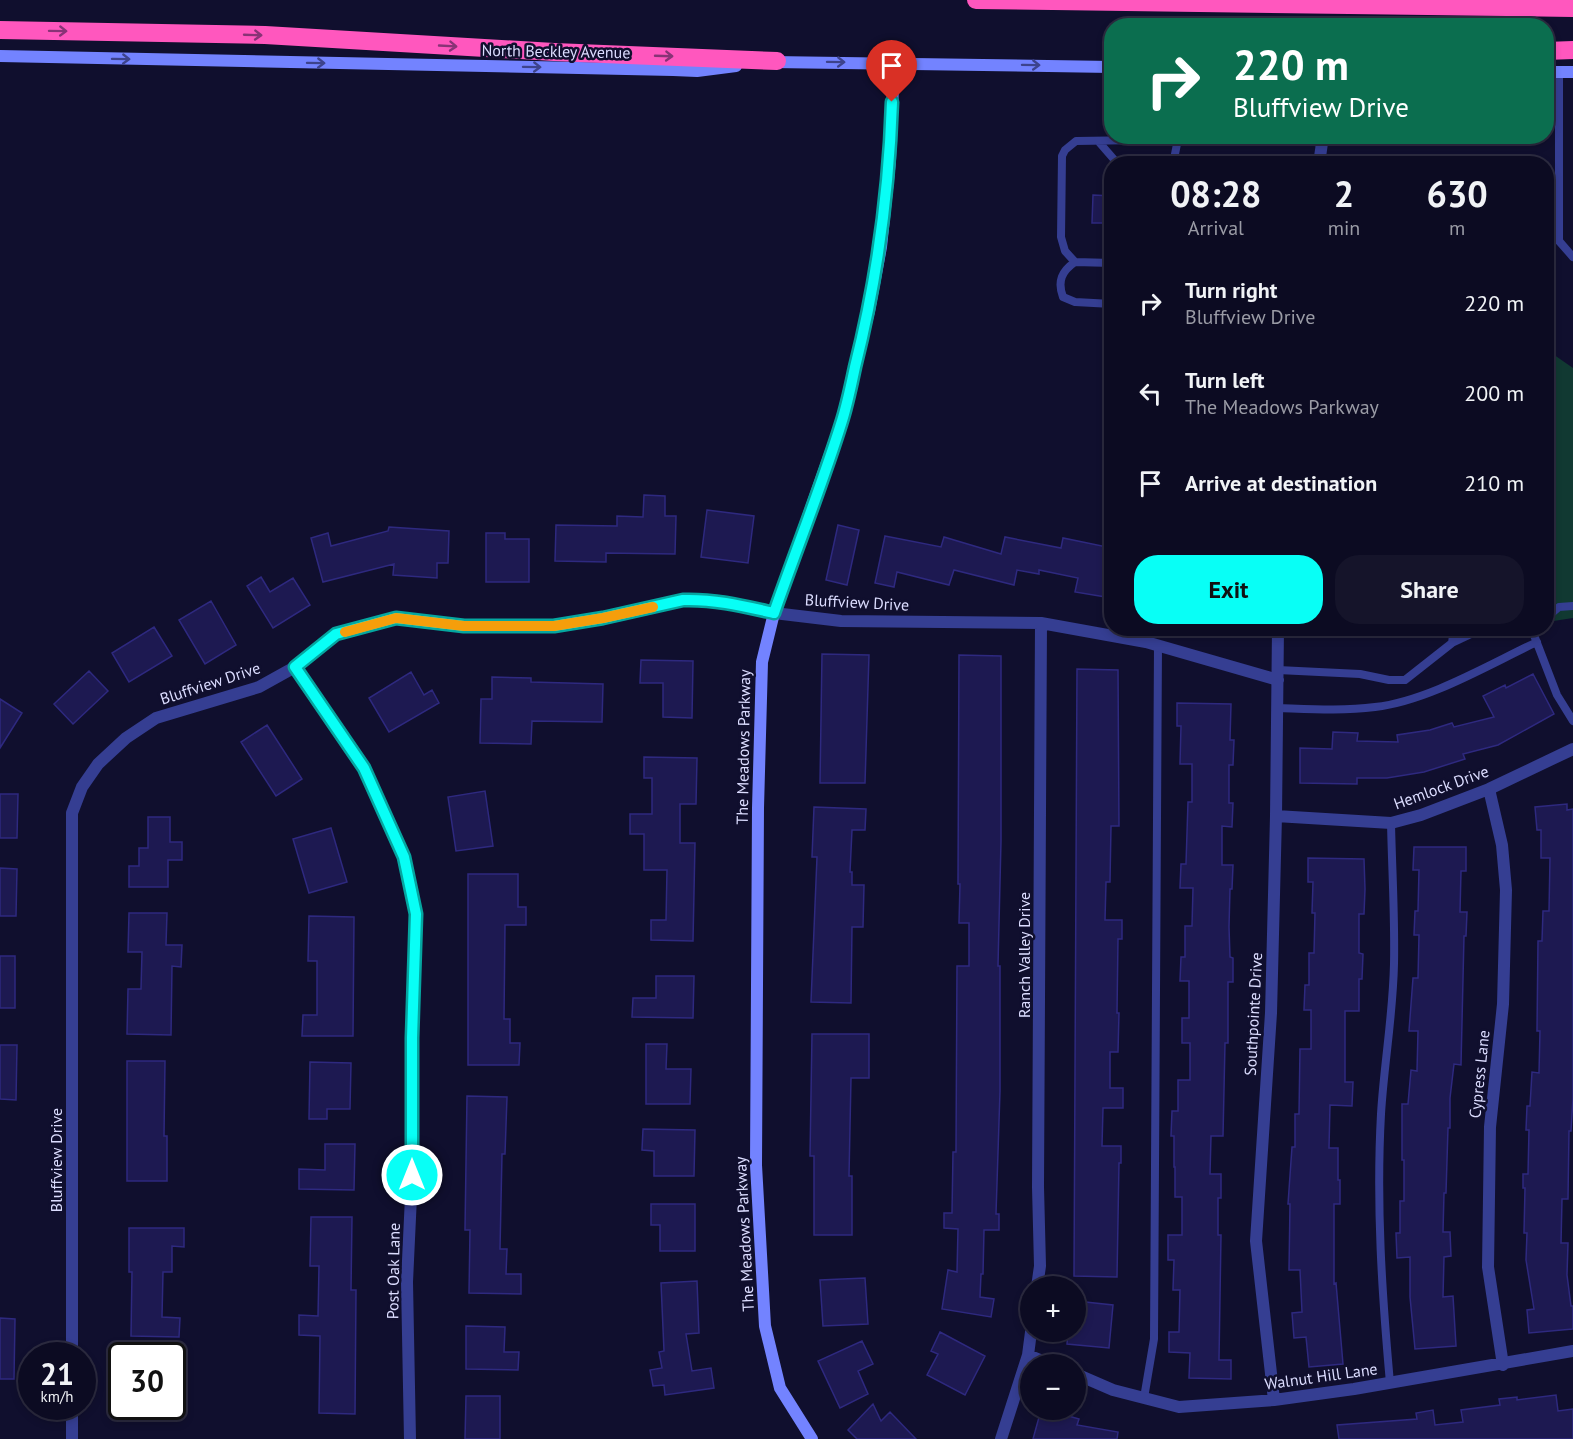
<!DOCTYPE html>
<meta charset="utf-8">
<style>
body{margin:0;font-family:"PT Sans",sans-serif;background:#15142a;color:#f1f3f6;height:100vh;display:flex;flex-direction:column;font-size:22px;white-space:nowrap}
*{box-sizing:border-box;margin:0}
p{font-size:20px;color:#9a9ba5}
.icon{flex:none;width:33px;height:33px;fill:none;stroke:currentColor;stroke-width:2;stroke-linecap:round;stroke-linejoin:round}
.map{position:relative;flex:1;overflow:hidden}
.panel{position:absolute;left:1104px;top:156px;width:450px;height:480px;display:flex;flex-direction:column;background:#0c0b22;border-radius:24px;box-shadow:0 3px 9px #0003,0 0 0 2px #2c2b40}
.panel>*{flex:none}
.banner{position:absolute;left:1104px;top:18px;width:450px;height:126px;border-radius:24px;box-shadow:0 3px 9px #0003,0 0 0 2px #2c2b40;background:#0b6e4f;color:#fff;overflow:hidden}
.buttons{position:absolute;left:1020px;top:1276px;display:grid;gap:12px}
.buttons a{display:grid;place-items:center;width:66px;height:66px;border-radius:50%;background:#0c0b22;box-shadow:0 3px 9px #0003,0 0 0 2px #2c2b40;font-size:30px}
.speed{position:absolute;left:18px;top:1342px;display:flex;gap:12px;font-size:30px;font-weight:700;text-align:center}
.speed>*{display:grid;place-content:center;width:78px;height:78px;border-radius:50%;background:#0c0b22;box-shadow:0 3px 9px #0003,0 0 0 2px #2c2b40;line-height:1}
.speed small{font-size:15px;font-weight:400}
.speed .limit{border:3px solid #111;border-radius:9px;background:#fff;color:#111}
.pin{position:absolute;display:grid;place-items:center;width:51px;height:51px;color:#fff;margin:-62px -26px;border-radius:50% 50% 50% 0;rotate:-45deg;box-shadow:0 0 6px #0007}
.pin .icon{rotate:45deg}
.me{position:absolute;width:66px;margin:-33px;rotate:0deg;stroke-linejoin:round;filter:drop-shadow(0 0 4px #0008)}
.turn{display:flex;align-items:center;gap:21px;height:126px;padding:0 30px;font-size:27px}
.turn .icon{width:78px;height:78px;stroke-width:2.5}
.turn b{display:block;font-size:42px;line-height:51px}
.eta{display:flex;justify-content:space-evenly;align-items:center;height:102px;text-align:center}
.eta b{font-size:36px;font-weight:700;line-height:42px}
.button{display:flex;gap:12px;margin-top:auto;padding:12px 30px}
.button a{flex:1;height:69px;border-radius:24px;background:#08fff6;color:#111;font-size:24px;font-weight:700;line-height:69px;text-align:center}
.button a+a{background:#15142a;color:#f1f3f6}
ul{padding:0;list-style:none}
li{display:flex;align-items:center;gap:18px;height:90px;padding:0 30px}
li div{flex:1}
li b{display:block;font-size:22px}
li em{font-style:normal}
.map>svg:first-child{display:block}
</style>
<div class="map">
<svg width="1573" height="1439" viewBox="0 0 1573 1439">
<rect width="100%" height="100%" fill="#100f2e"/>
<!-- green -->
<path fill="#113932" d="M1547,350L1573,368V618L1547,622Z"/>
<!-- building -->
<path fill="#1d1951" stroke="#2e297f" stroke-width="1.5" d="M1093,195L1112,196V223H1092Z
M644,495L665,496V516H676L675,554L606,553V562L555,561L556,525L617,526V516L643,517Z
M707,510L754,516L748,563L701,557Z
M838,525L859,530L847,585L826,580Z
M389,527L449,531L448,563H437V578L393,575L394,564L323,582L311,538L328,533L331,546L388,531Z
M486,533H505V539H529V582H486Z
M885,536L941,547L944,537L1001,554L1005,537L1061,548L1063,538L1112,548V598L1075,592L1078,578L1039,570V574L1017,570L1014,585L954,570L949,585L897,572L894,587L875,583Z
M261,577L270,592L293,578L310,605L273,628L247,586Z
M211,601L236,645L205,664L179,620Z
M154,627L172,656L129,682L112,653Z
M822,654L869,655L865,783H820Z
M959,655L1001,656V841L998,966H1000V1091L996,1214H999V1230H984L983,1274H981L980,1297L994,1299L991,1317L942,1309L948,1270L957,1272L958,1229L944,1228V1213H952L953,1152H956L957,966H969V923H959L960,884H958Z
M641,660L693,661L692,718L663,717V683H640Z
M1077,669L1118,670L1119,826H1111L1110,882H1106L1105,920H1122V939H1118L1117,1013H1119L1118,1052H1110V1088H1123V1108H1103L1102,1146H1121V1163H1119L1117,1277L1074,1276Z
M89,671L108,691L73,724L54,704Z
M411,672L424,695L432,690L439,703L389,732L369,698Z
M1533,674L1554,714L1498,745L1463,754L1465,759L1424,772L1387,778H1357V784L1300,783V748L1332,749L1333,732L1358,733L1357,741L1398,742L1397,735L1430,730L1452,723L1454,727L1494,717L1483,696L1505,685L1506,688Z
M492,677L531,678V682L603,684L602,722L532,721L531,744L480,743L481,699H492Z
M0,699L22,713L0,748Z
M1177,703L1231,704L1230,740H1234L1233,765H1229V803H1233L1232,827L1222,826V865H1233L1232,889H1230L1229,927L1230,957L1233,958V982H1228V1043H1225L1223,1136H1211L1210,1174H1221V1198H1218V1235H1221L1219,1360H1231V1379L1189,1378L1190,1353L1169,1352V1332H1179L1180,1290H1173L1174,1260H1168V1235H1182V1197H1175V1167H1174V1136H1171L1172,1111H1178V1080H1190V1043H1182V1018H1189V981H1180L1181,957H1185V926H1192L1193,888H1180L1181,864H1186L1188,802H1192V764H1180L1181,726H1177Z
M267,725L302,779L276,796L241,742Z
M644,757L697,758L696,804H680V843H695L693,941L651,940V920H666L667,870H644V834H630V814H652V778H644Z
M485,791L493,846L456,851L448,797Z
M0,794H18L17,838H0Z
M1567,804V810L1573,809V1098L1571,1131H1569L1568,1199H1562L1561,1243H1568L1567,1275L1571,1306H1573V1329L1529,1333L1527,1310L1534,1309L1526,1260L1527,1233H1524L1525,1188H1523V1174H1528L1529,1130H1526L1527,1106H1530L1532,1072L1539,1073L1540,1031H1537L1538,941H1542L1543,911H1549L1550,858H1541V830H1537L1535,807Z
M814,807L866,809L865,830H852L850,872H852V885H864L863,927H852L851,1003L811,1002L817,857H812Z
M148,817H170V842H182V860H168V887H129V866H139V848H148Z
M331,828L347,882L309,893L293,839Z
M1414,847H1466V871H1461L1460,912H1467L1466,936H1464L1461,1065L1454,1064L1450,1098V1128H1448L1446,1193H1444L1443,1232H1450L1451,1256L1444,1257L1443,1297L1453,1296L1456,1346L1415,1349L1410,1297V1257L1397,1258L1396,1233H1400V1201H1404V1160H1402V1104H1408L1411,1070L1417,1071L1418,1031H1409L1413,978H1418L1419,935H1414L1415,911H1418L1419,870H1413Z
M1308,858L1364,859L1365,889L1364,914H1359V953L1363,954L1362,979H1359V1011H1345V1082H1353L1352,1106L1330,1105L1329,1148H1338V1180H1340V1204H1334V1284L1336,1283L1343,1364L1309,1367L1306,1337L1294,1338L1292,1313L1302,1312L1300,1270H1289L1290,1204H1288L1292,1147H1295V1114H1299L1300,1049H1311V1010H1304L1305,985H1309V953H1314L1315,913H1312L1313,882H1308Z
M0,868L17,869L16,916H0Z
M468,874H518V907H526V925H505L504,1019H510V1043H520L519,1065H468Z
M129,913H167L166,945H182L181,967L172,966L171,1035L127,1034L128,989H141L142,952H128Z
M309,916L354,917L353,1036H302L303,1015H317V961H308Z
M0,956H15V1008H0Z
M656,976H694L693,1018L632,1017L633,998H656Z
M812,1034H869V1078H851L849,1176H852V1235H814V1156H810Z
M646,1044H667L666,1069H691L690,1104H646Z
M0,1045H17L16,1100L0,1099Z
M127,1061H165L164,1136H167V1181H127Z
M310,1062L351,1063L350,1109H327V1119H309Z
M467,1096L507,1097L505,1154H502L500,1249H507L506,1274H521V1294L469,1293L470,1230H465Z
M643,1129L695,1130L694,1176H654V1151L642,1150Z
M325,1144H355L354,1190L299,1189V1169L325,1170Z
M651,1204H695V1251H660V1225H651Z
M311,1217H352L351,1290H356L355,1414L319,1413L320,1336L299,1335V1315L318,1316L319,1266H310Z
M129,1228H184V1247L172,1246V1272H163L162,1317L180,1318L179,1337L131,1336L132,1272H129Z
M865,1278L868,1324L823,1326L820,1280Z
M697,1281L699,1333L686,1334L692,1371L711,1368L714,1388L665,1395L664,1385L653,1386L650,1370L662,1368L659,1352L664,1351L661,1283Z
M1076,1301L1113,1305L1109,1348L1067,1344L1068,1332H1076Z
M0,1318L15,1319L14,1379H0Z
M466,1326L505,1327L504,1352H519L518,1370L466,1369Z
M940,1332L985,1356L965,1395L927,1375L938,1354L931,1351Z
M862,1341L873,1364L858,1371L868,1394L840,1408L818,1361Z
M1556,1395L1558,1411L1573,1409V1439H1339L1337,1425L1417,1419L1416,1413L1433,1410L1435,1425L1463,1422L1461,1410L1500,1405L1499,1399L1517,1397V1400Z
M466,1396H500V1439H465Z
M873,1404L881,1421L890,1412L916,1439H857L848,1430Z
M1041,1410H1048L1079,1419L1077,1425L1118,1432L1117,1439H1033Z"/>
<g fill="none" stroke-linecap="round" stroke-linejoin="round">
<!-- lane -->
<path stroke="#353e92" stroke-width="8" d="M1559,72V241L1573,257
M1098,141L1118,164
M1173,164L1178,139
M1075,262C1062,271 1057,281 1063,297L1075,302L1112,304
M1112,263L1075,262L1065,251L1061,237L1062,156L1065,150L1076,141L1280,138L1323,143
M1546,618L1559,607L1573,606
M1533,628L1532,630L1557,695L1573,721
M1452,643L1484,628
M1278,670L1360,674L1389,680H1405L1452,643L1454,628
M1278,708C1310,709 1343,711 1375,707C1428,701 1488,665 1537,642
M1390,1383C1382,1294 1376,1204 1381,1114C1384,1064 1393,1015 1394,964C1395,918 1392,870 1391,823
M1144,1398L1154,1339L1158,645"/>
<!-- street -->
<path stroke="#353e92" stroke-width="12" d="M1319,164L1323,136
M295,667L364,768L404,857L416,914L412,1038V1175L407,1282L410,1439
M1489,789L1502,845L1506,890L1503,1004L1490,1127L1488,1267L1503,1365
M1276,816L1391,823L1421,815L1489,789L1573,749
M1037,1287L1040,1266L1038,1187L1041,623
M1028,1355L1052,1365
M72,1356V813L82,787L98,764L126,738L156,718L259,687L295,667L336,634L396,618L464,626L554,625L603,618L683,600L721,601L774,613L841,621L1041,623L1146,642L1278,680
M1076,1374L1113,1390L1179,1407L1274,1400L1354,1389L1573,1351
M1274,1400L1256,1241L1271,1013L1276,816L1278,628
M72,1439V1407
M1001,1439L1028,1355L1031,1332"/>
<!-- secondary -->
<path stroke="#7383ff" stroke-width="12" d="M0,56L673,70L697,71L736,66
M772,62L1112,67
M1546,72H1573
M812,1439L780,1388L765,1326L756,1165L758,808L762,662L774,613L841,423L869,311L881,247L890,161L894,63"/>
<!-- highway -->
<path stroke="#ff57be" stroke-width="18" d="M976,0L1573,8
M0,30L265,35L554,52L777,61
M1546,51L1573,50"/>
</g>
<!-- one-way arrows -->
<defs><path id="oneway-shaft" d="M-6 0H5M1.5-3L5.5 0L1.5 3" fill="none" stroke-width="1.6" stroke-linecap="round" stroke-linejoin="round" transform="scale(1.5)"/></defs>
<g stroke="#883376">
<use href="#oneway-shaft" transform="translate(58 31) rotate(1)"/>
<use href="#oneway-shaft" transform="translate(253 35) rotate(2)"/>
<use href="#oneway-shaft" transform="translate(448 46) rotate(3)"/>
<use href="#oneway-shaft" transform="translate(664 56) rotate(2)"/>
</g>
<g stroke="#3d438c">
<use href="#oneway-shaft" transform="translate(121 59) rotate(1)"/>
<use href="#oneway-shaft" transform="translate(836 62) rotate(1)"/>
<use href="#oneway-shaft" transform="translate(316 63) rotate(1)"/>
<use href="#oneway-shaft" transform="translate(1031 65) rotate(1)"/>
<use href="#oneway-shaft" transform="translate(532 67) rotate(1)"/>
</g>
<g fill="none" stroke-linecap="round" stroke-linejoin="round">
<!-- route casing -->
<g stroke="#05a6a0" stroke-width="15">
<path id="route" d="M412,1175V1038L416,914L404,857L364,768L295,667L336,634L396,618L464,626H554L603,618L683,600C715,599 743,606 774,613C796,550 821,488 841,424C847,406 851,386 855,367C877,280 889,192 892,102"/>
</g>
<!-- route -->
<use href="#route" stroke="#08fff6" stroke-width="10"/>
<!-- slow -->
<path stroke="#f59e0b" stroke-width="10" d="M345,632L396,618L464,626H554L603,618L653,607"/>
</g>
<g text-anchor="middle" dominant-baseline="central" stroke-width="5" stroke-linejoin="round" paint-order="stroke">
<!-- street labels -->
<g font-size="16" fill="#dcddff" stroke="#100f2e">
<text transform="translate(556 51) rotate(1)">North Beckley Avenue</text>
<text transform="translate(857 602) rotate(3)">Bluffview Drive</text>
<text transform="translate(210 683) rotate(-18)">Bluffview Drive</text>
<text transform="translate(743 747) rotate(-89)">The Meadows Parkway</text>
<text transform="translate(1441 787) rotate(-20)">Hemlock Drive</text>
<text transform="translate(1024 955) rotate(-90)">Ranch Valley Drive</text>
<text transform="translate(1253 1014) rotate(-87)">Southpointe Drive</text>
<text transform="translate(1479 1074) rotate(-84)">Cypress Lane</text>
<text transform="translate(56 1160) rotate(-90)">Bluffview Drive</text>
<text transform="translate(744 1234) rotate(-93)">The Meadows Parkway</text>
<text transform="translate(393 1271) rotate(-89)">Post Oak Lane</text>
<text transform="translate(1321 1376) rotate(-8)">Walnut Hill Lane</text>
</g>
</g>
</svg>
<div class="buttons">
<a>+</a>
<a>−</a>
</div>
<div class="speed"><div>21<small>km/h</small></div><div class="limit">30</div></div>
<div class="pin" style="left:892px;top:102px;background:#d93025"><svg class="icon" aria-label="arrive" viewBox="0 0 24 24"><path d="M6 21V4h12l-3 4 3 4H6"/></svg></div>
<svg class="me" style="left:412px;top:1175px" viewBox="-20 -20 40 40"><circle r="17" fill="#08fff6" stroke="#fff" stroke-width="3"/><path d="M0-11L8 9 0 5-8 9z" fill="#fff"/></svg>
<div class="banner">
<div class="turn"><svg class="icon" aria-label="right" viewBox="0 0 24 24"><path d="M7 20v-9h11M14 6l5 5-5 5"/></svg><div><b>220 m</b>Bluffview Drive</div></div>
</div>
<section class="panel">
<div class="eta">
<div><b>08:28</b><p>Arrival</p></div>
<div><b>2</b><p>min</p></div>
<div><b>630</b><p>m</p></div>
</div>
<ul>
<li><svg class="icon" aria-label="right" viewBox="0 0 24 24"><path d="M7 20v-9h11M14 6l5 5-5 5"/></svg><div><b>Turn right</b><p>Bluffview Drive</p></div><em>220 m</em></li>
<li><svg class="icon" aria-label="left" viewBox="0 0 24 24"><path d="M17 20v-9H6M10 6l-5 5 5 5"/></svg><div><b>Turn left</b><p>The Meadows Parkway</p></div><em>200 m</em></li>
<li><svg class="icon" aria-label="arrive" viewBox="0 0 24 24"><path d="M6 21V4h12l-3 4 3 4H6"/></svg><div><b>Arrive at destination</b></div><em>210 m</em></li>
</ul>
<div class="button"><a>Exit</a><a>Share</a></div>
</section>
</div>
